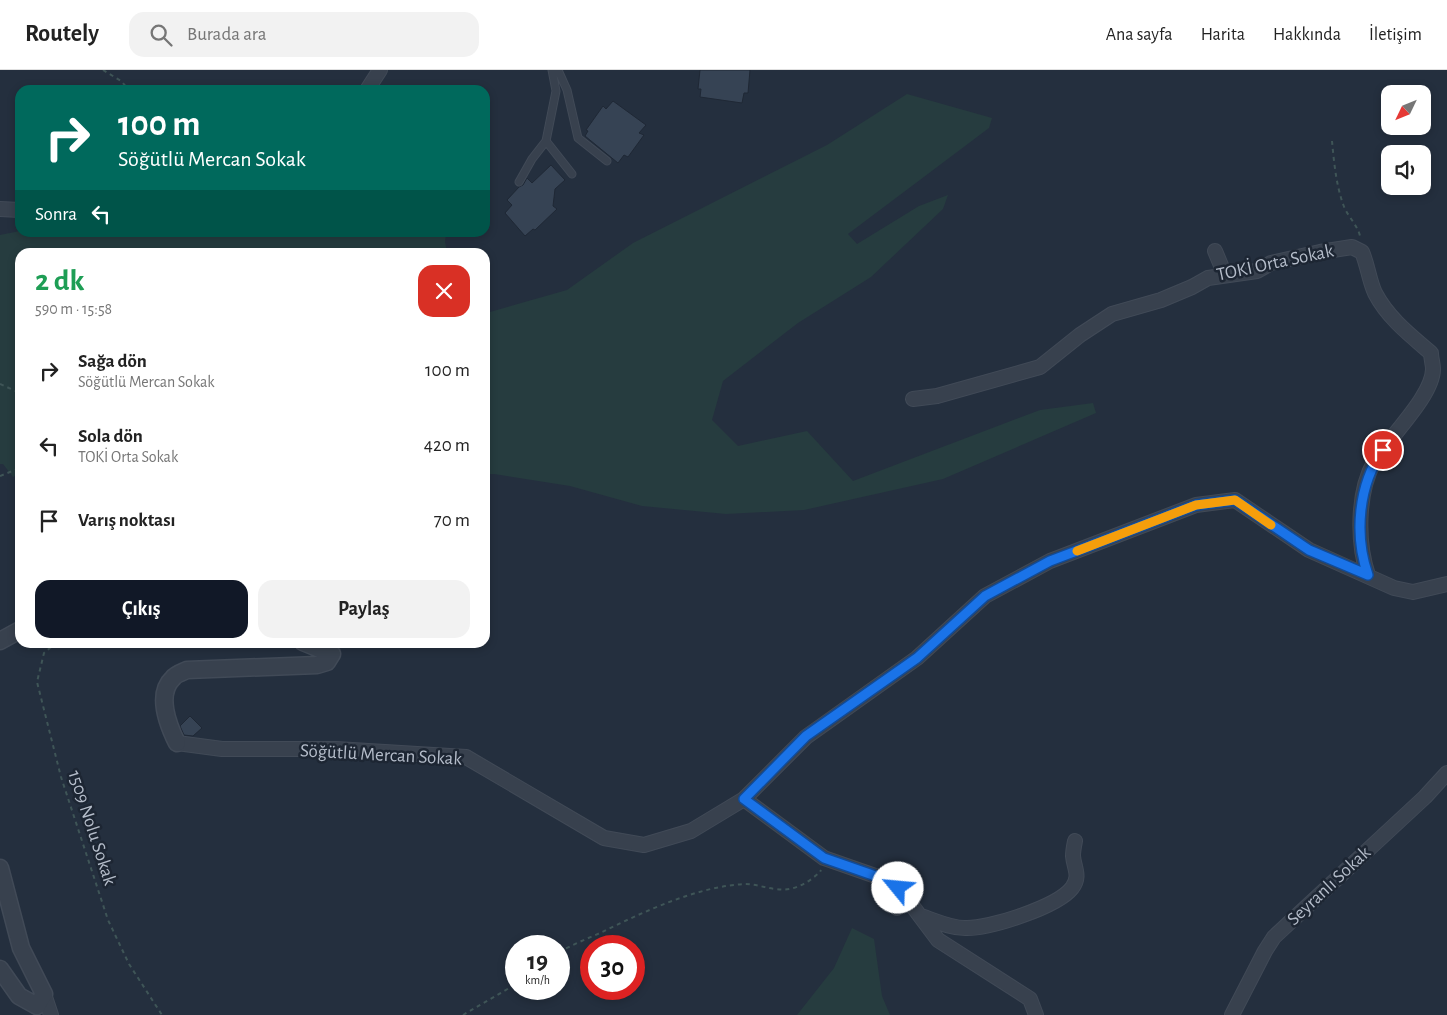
<!DOCTYPE html>
<html lang="tr">
<meta charset="utf-8">
<style>
body{margin:0;font-family:"Alegreya Sans",sans-serif;background:#f2f2f2;color:#222;height:100vh;display:flex;flex-direction:column;font-size:19px;white-space:nowrap}
*{box-sizing:border-box;margin:0}
p{font-size:16px;color:#767676}
.icon{flex:none;width:28px;height:28px;fill:none;stroke:currentColor;stroke-width:2;stroke-linecap:round;stroke-linejoin:round}
.map{position:relative;flex:1;overflow:hidden}
.side{position:absolute;left:15px;top:178px;width:475px;height:400px;display:flex;flex-direction:column;background:#fff;border-radius:15px;box-shadow:0 2px 8px #0003}
.side>*{flex:none}
.hud{position:absolute;left:15px;top:15px;width:475px;height:152px;border-radius:15px;box-shadow:0 2px 8px #0003;background:#00695c;color:#fff;overflow:hidden}
.needle{width:32px;rotate:227deg}
.tools{position:absolute;left:1381px;top:15px;display:grid;gap:10px}
.tools a{display:grid;place-items:center;width:50px;height:50px;border-radius:10px;background:#fff;box-shadow:0 2px 8px #0003;font-size:25px}
.speed{position:absolute;left:505px;top:865px;display:flex;gap:10px;font-size:25px;font-weight:700;text-align:center}
.speed>*{display:grid;place-content:center;width:65px;height:65px;border-radius:50%;background:#fff;box-shadow:0 2px 8px #0003;line-height:1}
.speed small{font-size:12px;font-weight:400}
.speed .limit{border:8px solid #d22;background:#fff;color:#111}
.pin{position:absolute;display:grid;place-items:center;width:42px;height:42px;color:#fff;margin:-21px;border:2px solid #fff;border-radius:50%;box-shadow:0 1px 5px #0007}
.me{position:absolute;width:55px;margin:-28px;rotate:298deg;stroke-linejoin:round;filter:drop-shadow(0 0 4px #0008)}
.turn{display:flex;align-items:center;gap:18px;height:105px;padding:0 20px;font-size:22px}
.turn .icon{width:65px;height:65px;stroke-width:2.5}
.turn b{display:block;font-size:35px;line-height:42px}
.then{display:flex;align-items:center;height:48px;padding:0 20px;background:#0003;gap:10px;font-size:19px}
.round{display:grid;place-items:center;flex:none;width:52px;height:52px;border-radius:15px;background:#f2f2f2}
.overview{display:flex;align-items:center;justify-content:space-between;height:85px;padding:0 20px}
h1{font-size:30px;font-weight:600;line-height:38px;color:#1e9e55}
.action{display:flex;gap:10px;margin-top:auto;padding:10px 20px}
.action a{flex:1;height:58px;border-radius:15px;background:#111827;color:#fff;font-size:20px;font-weight:600;line-height:58px;text-align:center}
.action a+a{background:#f2f2f2;color:#222}
ul{padding:0;list-style:none}
li{display:flex;align-items:center;gap:15px;height:75px;padding:0 20px}
li div{flex:1}
li b{display:block;font-size:19px}
li em{font-style:normal}
header{display:flex;align-items:center;gap:30px;box-sizing:border-box;height:70px;padding:0 25px;background:#fff;border-bottom:1px solid #e0e0e0}
header strong{font-size:24px}
nav{display:flex;gap:28px;margin-inline-start:auto;font-size:18px}
.search{width:350px;height:45px;background:#f2f2f2;display:flex;align-items:center;gap:12px;box-sizing:border-box;padding:0 18px;border-radius:15px;color:#767676;font-size:19px}
.map>svg:first-child{display:block}
</style>
<header>
<strong>Routely</strong>
<div class="search"><svg class="icon" aria-label="search" viewBox="0 0 24 24"><circle cx="10" cy="10" r="6"/><path d="M15 15l6 6"/></svg>Burada ara</div>
<nav><a>Ana sayfa</a><a>Harita</a><a>Hakkında</a><a>İletişim</a></nav>
</header>
<div class="map">
<svg width="1447" height="945" viewBox="0 0 1447 945">
<rect width="100%" height="100%" fill="#242f3e"/>
<!-- green -->
<path fill="#263c3f" d="M907,24L992,48L989,58L848,164L857,174L919,136L948,125L943,139L871,207L798,253L723,311L712,350L738,376L807,361L853,411L1040,340L1093,333L1096,343L943,409L804,440L726,444L642,436L570,416L494,404H485V238L490,242L567,220L633,173L827,75Z
M20,161V162L446,163L445,172L447,182H20V403L13,407L3,394H0V165Z
M852,858L874,869L882,926L890,945H797L834,898Z"/>
<!-- building -->
<path fill="#364354" stroke="#1f2835" d="M700,0H750L748,23H744L742,33L700,27L701,19H698Z
M613,31L646,55L639,63L644,65L628,87L624,85L618,93L585,66L588,61L586,60L603,36L606,39Z
M551,95L565,110L555,119L553,136L557,139L535,160L533,159L525,166L505,143L512,135L507,130L519,117L523,115L527,108L532,113Z
M190,646L202,658L193,666L184,665L180,656Z"/>
<g fill="none" stroke-linecap="round" stroke-linejoin="round">
<!-- service casing -->
<g stroke="#414a57" stroke-width="9">
<path id="service" d="M552,0L556,21L546,71L572,104
M558,0L567,20L578,68L607,91
M519,112L532,89L546,71"/>
</g>
<!-- minor casing -->
<g stroke="#414a57" stroke-width="16">
<path id="minor" d="M367,20L380,0
M0,139L20,140
M1215,181L1225,205
M913,329L937,326L1040,297L1080,265L1112,244L1161,230L1192,217L1208,208L1257,201L1271,193L1320,182L1352,177L1362,182C1368,196 1369,210 1375,223C1388,248 1410,265 1431,283C1431,288 1433,294 1433,299C1433,326 1389,367 1374,392C1357,423 1357,473 1368,505
M177,673L222,679H336L466,687L604,768L644,775L691,761L744,729L806,667L917,588L985,526L1050,491L1196,435L1235,430L1309,480L1394,518L1413,522L1447,514
M744,729L824,788L887,810L899,818L938,870L1030,929L1036,945
M887,810L897,838
M921,846C936,851 950,858 965,858C989,859 1057,837 1072,818C1081,806 1074,798 1073,786C1073,781 1074,776 1075,771
M44,924L51,945
M1232,945L1265,881L1274,867L1425,727L1447,703"/>
</g>
<!-- tertiary casing -->
<g stroke="#414a57" stroke-width="19">
<path id="tertiary" d="M0,571L20,560
M177,673C168,655 156,624 173,608C176,604 183,602 187,600L317,595L327,592L332,584L303,572
M0,798L21,878L44,924L37,936L19,926L0,899"/>
</g>
<!-- path -->
<path stroke="#3f5557" stroke-width="2" stroke-dasharray="4 4" stroke-linecap="butt" d="M103,0L121,11L129,20
M1332,71C1334,92 1336,114 1343,134C1347,146 1357,154 1360,166
M0,314L20,323
M0,406L20,398
M57,572L44,583L37,612L61,707L108,850L129,894L162,945
M559,882C572,875 586,869 600,863C643,842 698,816 745,814C756,814 765,818 776,819C793,822 808,813 820,802L821,800
M463,945L516,914"/>
<!-- service -->
<use href="#service" stroke="#38414e" stroke-width="7"/>
<!-- minor -->
<use href="#minor" stroke="#38414e" stroke-width="14"/>
<!-- tertiary -->
<use href="#tertiary" stroke="#38414e" stroke-width="16"/>
</g>
<g fill="none" stroke-linecap="round" stroke-linejoin="round">
<!-- route casing -->
<g stroke="#114b97" stroke-width="12">
<path id="route" d="M898,818L887,810L824,788L744,729L806,666L917,588L985,526L1050,491L1087,477L1196,435L1235,430L1309,480L1368,505C1354,465 1358,415 1383,380"/>
</g>
<!-- route -->
<use href="#route" stroke="#1a73e8" stroke-width="9"/>
<!-- slow -->
<path stroke="#f59e0b" stroke-width="9" d="M1077,481L1196,435L1235,430L1271,455"/>
</g>
<g text-anchor="middle" dominant-baseline="central" stroke-width="5" stroke-linejoin="round" paint-order="stroke">
<!-- street labels -->
<g font-size="19" fill="#b4bcc9" stroke="#1d2633">
<text transform="translate(1275 193) rotate(-12)">TOKİ Orta Sokak</text>
<text transform="translate(381 685) rotate(3)">Söğütlü Mercan Sokak</text>
<text transform="translate(92 758) rotate(72)">1509 Nolu Sokak</text>
<text transform="translate(1329 816) rotate(-43)">Seyranlı Sokak</text>
</g>
</g>
</svg>
<div class="tools">
<a><svg class="needle" viewBox="-14 -14 28 28"><path d="M0-13l5 13h-10z" fill="#e53935"/><path d="M0 13l5-13h-10z" fill="#767676"/></svg></a>
<a><svg class="icon" aria-label="sound" viewBox="0 0 24 24"><path d="M4 9h4l5-4v14l-5-4H4zM17 9q2 3 0 6"/></svg></a>
</div>
<div class="speed"><div>19<small>km/h</small></div><div class="limit">30</div></div>
<div class="pin" style="left:1383px;top:380px;background:#d93025"><svg class="icon" aria-label="arrive" viewBox="0 0 24 24"><path d="M6 21V4h12l-3 4 3 4H6"/></svg></div>
<svg class="me" style="left:898px;top:818px" viewBox="-20 -20 40 40"><circle r="19" fill="#fff"/><path d="M0-13L10 11 0 6-10 11z" fill="#1a73e8"/></svg>
<div class="hud">
<div class="turn"><svg class="icon" aria-label="right" viewBox="0 0 24 24"><path d="M7 20v-9h11M14 6l5 5-5 5"/></svg><div><b>100 m</b>Söğütlü Mercan Sokak</div></div>
<div class="then">Sonra<svg class="icon" aria-label="left" viewBox="0 0 24 24"><path d="M17 20v-9H6M10 6l-5 5 5 5"/></svg></div>
</div>
<section class="side">
<div class="overview"><div><h1>2 dk</h1><p>590 m · 15:58</p></div><a class="round" style="background:#d93025;color:#fff"><svg class="icon" aria-label="close" viewBox="0 0 24 24"><path d="M6 6l12 12M18 6L6 18"/></svg></a></div>
<ul>
<li><svg class="icon" aria-label="right" viewBox="0 0 24 24"><path d="M7 20v-9h11M14 6l5 5-5 5"/></svg><div><b>Sağa dön</b><p>Söğütlü Mercan Sokak</p></div><em>100 m</em></li>
<li><svg class="icon" aria-label="left" viewBox="0 0 24 24"><path d="M17 20v-9H6M10 6l-5 5 5 5"/></svg><div><b>Sola dön</b><p>TOKİ Orta Sokak</p></div><em>420 m</em></li>
<li><svg class="icon" aria-label="arrive" viewBox="0 0 24 24"><path d="M6 21V4h12l-3 4 3 4H6"/></svg><div><b>Varış noktası</b></div><em>70 m</em></li>
</ul>
<div class="action"><a>Çıkış</a><a>Paylaş</a></div>
</section>
</div>
